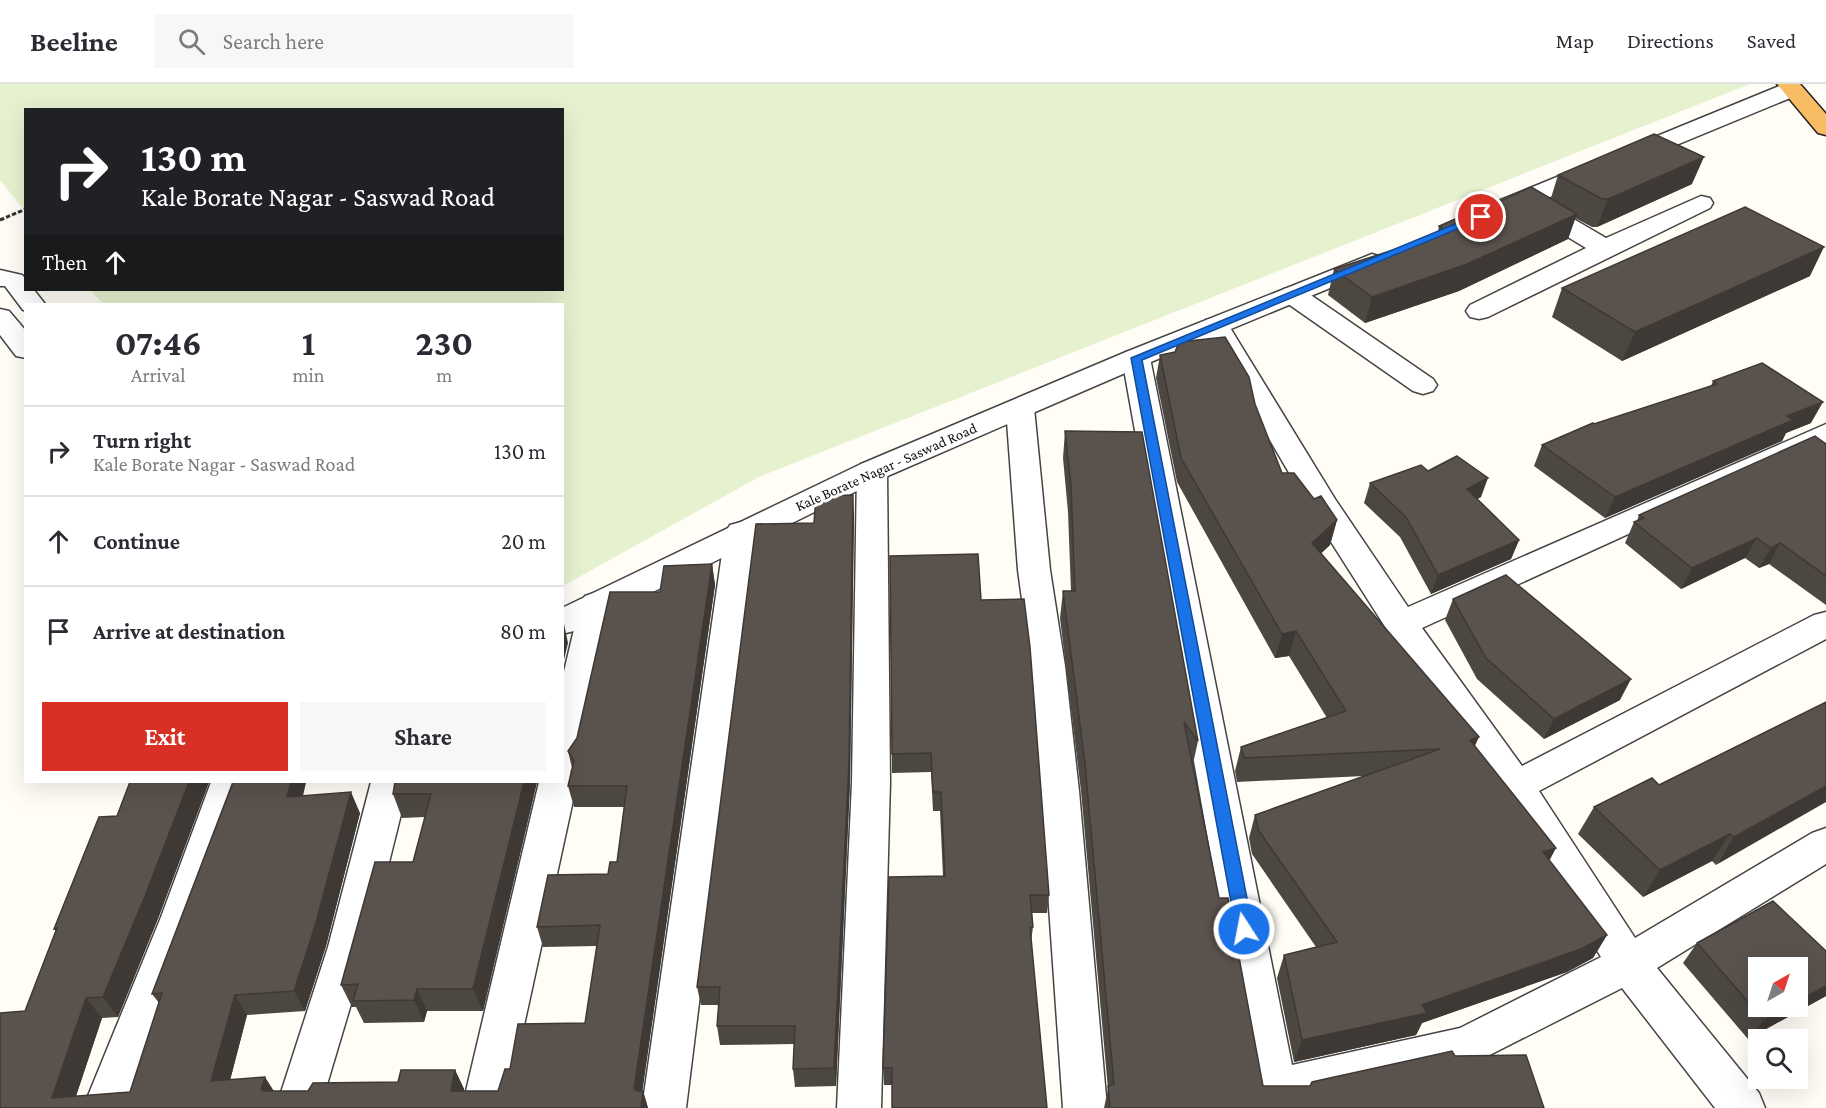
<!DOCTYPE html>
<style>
body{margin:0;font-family:"Crimson Pro",serif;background:#f7f7f7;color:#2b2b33;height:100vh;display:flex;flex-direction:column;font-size:22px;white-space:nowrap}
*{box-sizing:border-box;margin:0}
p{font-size:20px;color:#7c7c81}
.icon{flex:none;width:33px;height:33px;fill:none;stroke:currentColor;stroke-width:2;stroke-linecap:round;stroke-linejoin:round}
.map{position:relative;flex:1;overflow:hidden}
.drawer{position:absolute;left:24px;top:219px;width:540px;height:480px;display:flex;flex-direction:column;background:#fff;border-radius:0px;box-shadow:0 6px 24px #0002}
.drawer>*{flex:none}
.banner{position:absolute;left:24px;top:24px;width:540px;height:183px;border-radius:0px;box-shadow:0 6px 24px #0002;background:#202124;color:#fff;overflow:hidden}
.needle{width:39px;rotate:39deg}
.controls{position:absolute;left:1748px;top:873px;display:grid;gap:12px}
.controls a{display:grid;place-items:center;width:60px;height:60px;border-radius:0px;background:#fff;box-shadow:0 6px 24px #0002;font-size:30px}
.pin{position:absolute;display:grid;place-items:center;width:51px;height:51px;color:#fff;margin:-26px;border:3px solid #fff;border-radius:50%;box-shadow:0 2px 6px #0007}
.me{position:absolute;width:66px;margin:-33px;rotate:349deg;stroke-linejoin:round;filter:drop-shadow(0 0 4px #0008)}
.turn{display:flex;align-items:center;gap:21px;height:126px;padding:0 18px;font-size:27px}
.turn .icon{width:78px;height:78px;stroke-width:2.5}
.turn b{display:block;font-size:42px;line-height:51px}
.then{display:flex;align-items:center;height:57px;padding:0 18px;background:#0003;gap:12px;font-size:22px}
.eta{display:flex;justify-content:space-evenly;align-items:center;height:102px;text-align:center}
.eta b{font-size:36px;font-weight:700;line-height:42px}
.cta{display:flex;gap:12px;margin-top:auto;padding:12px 18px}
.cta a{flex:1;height:69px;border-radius:0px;background:#d93025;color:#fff;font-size:24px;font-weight:700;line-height:69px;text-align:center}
.cta a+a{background:#f7f7f7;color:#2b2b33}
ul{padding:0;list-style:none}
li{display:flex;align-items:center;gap:18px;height:90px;padding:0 18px;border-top:2px solid #e1e1e2}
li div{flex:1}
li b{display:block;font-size:22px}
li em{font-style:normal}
header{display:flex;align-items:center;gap:36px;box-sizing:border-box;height:84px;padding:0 30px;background:#fff;border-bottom:2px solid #e1e1e2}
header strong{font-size:28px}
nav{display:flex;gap:33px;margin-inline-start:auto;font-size:21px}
.search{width:420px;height:54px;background:#f7f7f7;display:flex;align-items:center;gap:15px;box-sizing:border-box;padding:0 21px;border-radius:0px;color:#7c7c81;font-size:22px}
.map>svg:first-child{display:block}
</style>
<header>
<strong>Beeline</strong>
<div class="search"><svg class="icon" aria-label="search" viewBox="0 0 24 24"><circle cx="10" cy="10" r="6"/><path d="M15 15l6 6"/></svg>Search here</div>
<nav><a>Map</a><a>Directions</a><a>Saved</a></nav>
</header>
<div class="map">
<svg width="1826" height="1024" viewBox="0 0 1826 1024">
<rect width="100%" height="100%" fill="#fffdf5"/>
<!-- pitch -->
<path fill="#e6f2cf" d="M0,0H1750L759,393L563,502L562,220H103L90,206H562V26H26L25,127L0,96Z"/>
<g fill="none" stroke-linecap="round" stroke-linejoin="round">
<!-- minor casing -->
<g stroke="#444" stroke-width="3">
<path id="minor" d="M1701,112L1710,114L1713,119L1710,124L1488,233L1479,235L1470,233L1466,227L1470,221L1586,164L1523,126L1520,121L1523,116L1532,114L1541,116L1606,154Z
M1293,203L1302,205L1433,295L1437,301L1433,307L1423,310L1413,307L1284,217L1280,211L1284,205Z
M1216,234L1226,236L1229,242L1335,415L1408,523L1826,340V360L1422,544L1522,682L1814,531L1826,528V555L1539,707L1635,854L1812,749L1826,744V780L1657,884L1759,1009L1765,1024H1715L1622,904L1466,983L1300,1020V1024H1256L1122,274L1126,268L1136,266L1146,268L1150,274L1292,981L1460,944L1601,873L1503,713L1389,549L1312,428L1203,242L1206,236Z
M1020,315L1030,318L1034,324L1050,486L1065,582L1079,707L1107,1024H1063L1041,707L1031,582L1018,486L1006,324L1010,318Z
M872,377L883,380L887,387L890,698L881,1024H837L852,698L857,387L861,380Z
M741,438L752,441L757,449L686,1024H642L725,449L730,441Z
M597,508L609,512L614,520L580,675L575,685L570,687L577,698L506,1024H462L539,698H562V596L580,520L585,512Z
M211,698H249L201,833L127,1024H83L161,833Z
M371,698H409L368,863L320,1024H276L328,863Z"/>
</g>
<!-- tertiary casing -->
<g stroke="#444" stroke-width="3">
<path id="tertiary" d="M1784,0H1798L1803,5L1800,10L1509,130L1500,132L1491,130L1488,125L1491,120Z
M1372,170L1381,173L1385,178L1381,183L1146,280L883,394L574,547L562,550V524L861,380L1126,268Z
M0,186L22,191L26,195V206H34L45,220H26V226H23L5,202H0Z
M0,225L9,227L26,247V274L16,272L0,251Z"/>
</g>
<!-- trunk casing -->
<g stroke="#222" stroke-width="3">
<path id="trunk" d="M1777,0H1800L1826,30V51L1818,49Z"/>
</g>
<!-- path -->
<path stroke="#333" stroke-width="3" stroke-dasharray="4.5 2" stroke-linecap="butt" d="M0,136L26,125"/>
<!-- minor -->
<use href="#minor" fill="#fff" fill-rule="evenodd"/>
<!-- tertiary -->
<use href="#tertiary" fill="#fff" fill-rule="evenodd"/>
<!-- trunk -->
<use href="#trunk" fill="#f7bc64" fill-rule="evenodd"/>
</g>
<!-- wall -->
<path fill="#4d4742" d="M1558,91L1692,100L1597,143H1592L1575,134L1568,155L1459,207L1365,239L1328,211L1334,185L1437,152L1439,142L1498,118L1551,114Z
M1810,192L1622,277L1552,233L1562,204Z
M1160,271L1255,320L1282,389L1314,415L1337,436L1330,461L1321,469L1475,662L1549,777L1607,851L1593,874L1567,888L1422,939L1416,951L1294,978L1277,894L1284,871L1316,863L1252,770L1249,754L1255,731L1364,692L1237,698L1235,687L1241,663L1327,634L1289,572L1275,574L1177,398L1156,294Z
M1713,297L1811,339L1786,349L1782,357L1605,434L1534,382L1542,361L1594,340L1711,302Z
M1065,347L1198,657L1193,680L1219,814L1263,1002H1310L1455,972L1544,1024H1104L1108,1005L1081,707L1060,534L1063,507H1071L1068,428L1063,374Z
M1826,360V521L1769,480L1759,484L1745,474L1681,505L1625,459L1634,438L1637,437L1639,431Z
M1428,387L1481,413L1477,415L1519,456L1511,475L1431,510L1400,453L1364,419L1370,399Z
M854,431L850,698L836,1002L795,1003L793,985L794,960L720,961L717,942L719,921H701L697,903Z
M890,472L981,516L1049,811L1047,829H1032L1033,843L1031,858L892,1001H884L883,984L943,792L940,727H933L931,688L892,689Z
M712,480L715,501L642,1007H643L648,1024H0L25,927L56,847L54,845L117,732L130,698H209L159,832L118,933L102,934L76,1012L130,1008L159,919L152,910L233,698H306L303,712L360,729L326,862L305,927L247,931L230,996L274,1007H308L398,998L455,986L464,1005V1007H498L510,985L585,939L597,862L543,863L537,843L608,790L617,778L624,723H574L568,702L572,684L568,667L577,654L660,508Z
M1453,515L1620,616L1544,655L1477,595L1445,536Z
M1826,618L1716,781L1712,777L1643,813L1578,750L1594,723L1659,701Z
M395,698H537L483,927H427L424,938L364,939L356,923H352L341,901L413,778L425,733L402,734L393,710Z
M1697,859L1826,867V912L1748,955L1683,879Z"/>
<!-- shaded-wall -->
<path fill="#3f3936" d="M1704,73L1692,100L1597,143L1608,115Z
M1577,130L1568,155L1459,207L1365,239L1372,213Z
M1824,163L1810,192L1622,277L1635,248Z
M1823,318L1811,339L1786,349L1782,357L1605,434L1615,413L1787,332Z
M1488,394L1481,413L1460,425L1467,405Z
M853,411L854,431L850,698L836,1002L834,984Z
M1337,436L1330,461L1306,484L1312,459Z
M1757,454L1745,474L1681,505L1692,484Z
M1519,456L1511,475L1431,510L1438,491Z
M1780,459L1769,480L1759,484L1771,464Z
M712,480L715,501L640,1024L634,1005Z
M563,535L568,559L562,584V536Z
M1296,547L1289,572L1275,574L1282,550Z
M1631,595L1620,616L1544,655L1554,635Z
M1479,653L1468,677L1470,656Z
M189,698H209L159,832L118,933L103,913Z
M291,698H306L297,733L287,713Z
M524,698H537L483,927L473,905Z
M1826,702V718L1716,781L1734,753Z
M351,708L360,729L326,862L305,927L294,907Z
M1730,750L1712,777L1643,813L1660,786Z
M1556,764L1544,787L1543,768Z
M1607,851L1593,874L1567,888L1422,939L1416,951L1294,978L1302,956Z
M1826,902V912L1748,955L1764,936L1788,922H1797V918Z
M417,905L427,927L424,938L414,916Z
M235,911L247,931L225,1016L211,997Z
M86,914L102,934L72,1024L52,1014Z
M455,986L464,1005L460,1024L451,1007Z
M265,993L277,1012L274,1023L261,1005Z
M643,1007L648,1024H641Z"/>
<!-- building -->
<path fill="#5a524d" stroke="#3f3936" stroke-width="1.5" d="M1654,50L1704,73L1608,115H1602L1558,91Z
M1531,103L1577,130L1467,180L1372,213L1334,185L1449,148L1439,142L1496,117L1498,118Z
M1745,123L1824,163L1635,248L1562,204Z
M1225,253L1249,293L1255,320L1282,389H1294L1314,415L1321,412L1337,436L1312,459L1479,653L1470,656L1556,764L1543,768L1607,851L1581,865L1422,921L1427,929L1302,956L1284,871L1337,858L1259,747L1255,731L1440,665L1244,674L1241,663L1346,627L1296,547L1282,550L1181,374L1160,271L1175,268L1179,258Z
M1762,279L1823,318L1787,332L1793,336L1615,413L1542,361L1593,339L1594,340L1717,300L1713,297Z
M1065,347L1142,348L1198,657L1184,638L1219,814H1228L1263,1002H1310L1312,998L1452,967L1455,972L1526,971L1544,1024H1110L1108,1002L1114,1000L1085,680L1063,507H1075L1071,401Z
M1815,352L1826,360V492L1780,459L1771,464L1757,454L1692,484L1634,438L1644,434L1639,431Z
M1457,372L1488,394L1467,405L1519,456L1438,491L1406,433L1370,399L1421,381L1428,387Z
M853,411L849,678L834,984L793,985L795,942H717L720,903H697L756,440L814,439L816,412Z
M978,470L981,516L1024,515L1030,563L1049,811H1030L1033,843H1030L1047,1024H892V984H883L889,793L945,792L941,708H933L931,669L892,670L890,472Z
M712,480L634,1005L637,1007H643L641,1024H0V929L25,927L57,844L54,845L99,733L117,732L130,698H189L145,812L103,913L86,914L52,1014L130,1008L162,909L152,910L233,698H291L287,713L351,708L315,842L294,907L235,911L211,997L265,993L261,1005L263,1007H308L313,999L398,998L401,986H455L451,1007H498L505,985H510L518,940L585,939L600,841L537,843L548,791L608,790L610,778H617L627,702H568L574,677L568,667L577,654L610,508H660L664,482Z
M1506,491L1631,595L1554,635L1486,574L1453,515Z
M1826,618V702L1734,753L1730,750L1660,786L1594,723L1652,694L1659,701Z
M395,698H524L473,905H417L414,916L353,917L358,900L341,901L375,778H413L431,710H393Z
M1773,817L1826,867V902L1797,918V884H1758V922H1788L1764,936L1697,859Z"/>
<!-- route -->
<path fill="#1a73e8" stroke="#114b97" stroke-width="1.5" d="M1477,131L1486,133L1142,276L1253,845L1250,850L1244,853L1238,850L1236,845L1131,274Z"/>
<g text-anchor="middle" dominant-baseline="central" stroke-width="6" stroke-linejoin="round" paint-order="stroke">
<!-- street labels -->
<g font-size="15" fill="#111" stroke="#fff">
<text transform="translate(886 383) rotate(-24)">Kale Borate Nagar - Saswad Road</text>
</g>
</g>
</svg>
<div class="controls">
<a><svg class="needle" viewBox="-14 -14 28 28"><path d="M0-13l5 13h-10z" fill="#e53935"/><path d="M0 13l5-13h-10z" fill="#7c7c81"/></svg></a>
<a><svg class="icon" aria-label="search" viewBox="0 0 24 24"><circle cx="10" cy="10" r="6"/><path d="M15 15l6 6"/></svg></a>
</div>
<div class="pin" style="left:1481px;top:133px;background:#d93025"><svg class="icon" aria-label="arrive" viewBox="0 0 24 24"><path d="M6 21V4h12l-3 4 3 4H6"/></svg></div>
<svg class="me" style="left:1244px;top:845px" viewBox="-20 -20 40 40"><circle r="17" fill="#1a73e8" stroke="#fff" stroke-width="3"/><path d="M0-11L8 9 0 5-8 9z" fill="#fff"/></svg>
<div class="banner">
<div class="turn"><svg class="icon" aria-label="right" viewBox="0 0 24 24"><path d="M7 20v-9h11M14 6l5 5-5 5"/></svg><div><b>130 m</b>Kale Borate Nagar - Saswad Road</div></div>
<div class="then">Then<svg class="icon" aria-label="ahead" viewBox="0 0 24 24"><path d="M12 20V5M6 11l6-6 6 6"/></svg></div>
</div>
<section class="drawer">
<div class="eta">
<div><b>07:46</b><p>Arrival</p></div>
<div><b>1</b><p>min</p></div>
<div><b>230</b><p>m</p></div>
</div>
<ul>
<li><svg class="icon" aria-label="right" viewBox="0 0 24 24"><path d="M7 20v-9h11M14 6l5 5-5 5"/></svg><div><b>Turn right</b><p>Kale Borate Nagar - Saswad Road</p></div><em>130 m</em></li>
<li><svg class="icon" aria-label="ahead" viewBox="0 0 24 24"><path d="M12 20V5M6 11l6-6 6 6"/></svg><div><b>Continue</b></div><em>20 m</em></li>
<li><svg class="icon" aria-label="arrive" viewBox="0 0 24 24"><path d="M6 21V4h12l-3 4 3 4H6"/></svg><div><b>Arrive at destination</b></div><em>80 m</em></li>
</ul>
<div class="cta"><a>Exit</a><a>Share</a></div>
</section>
</div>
